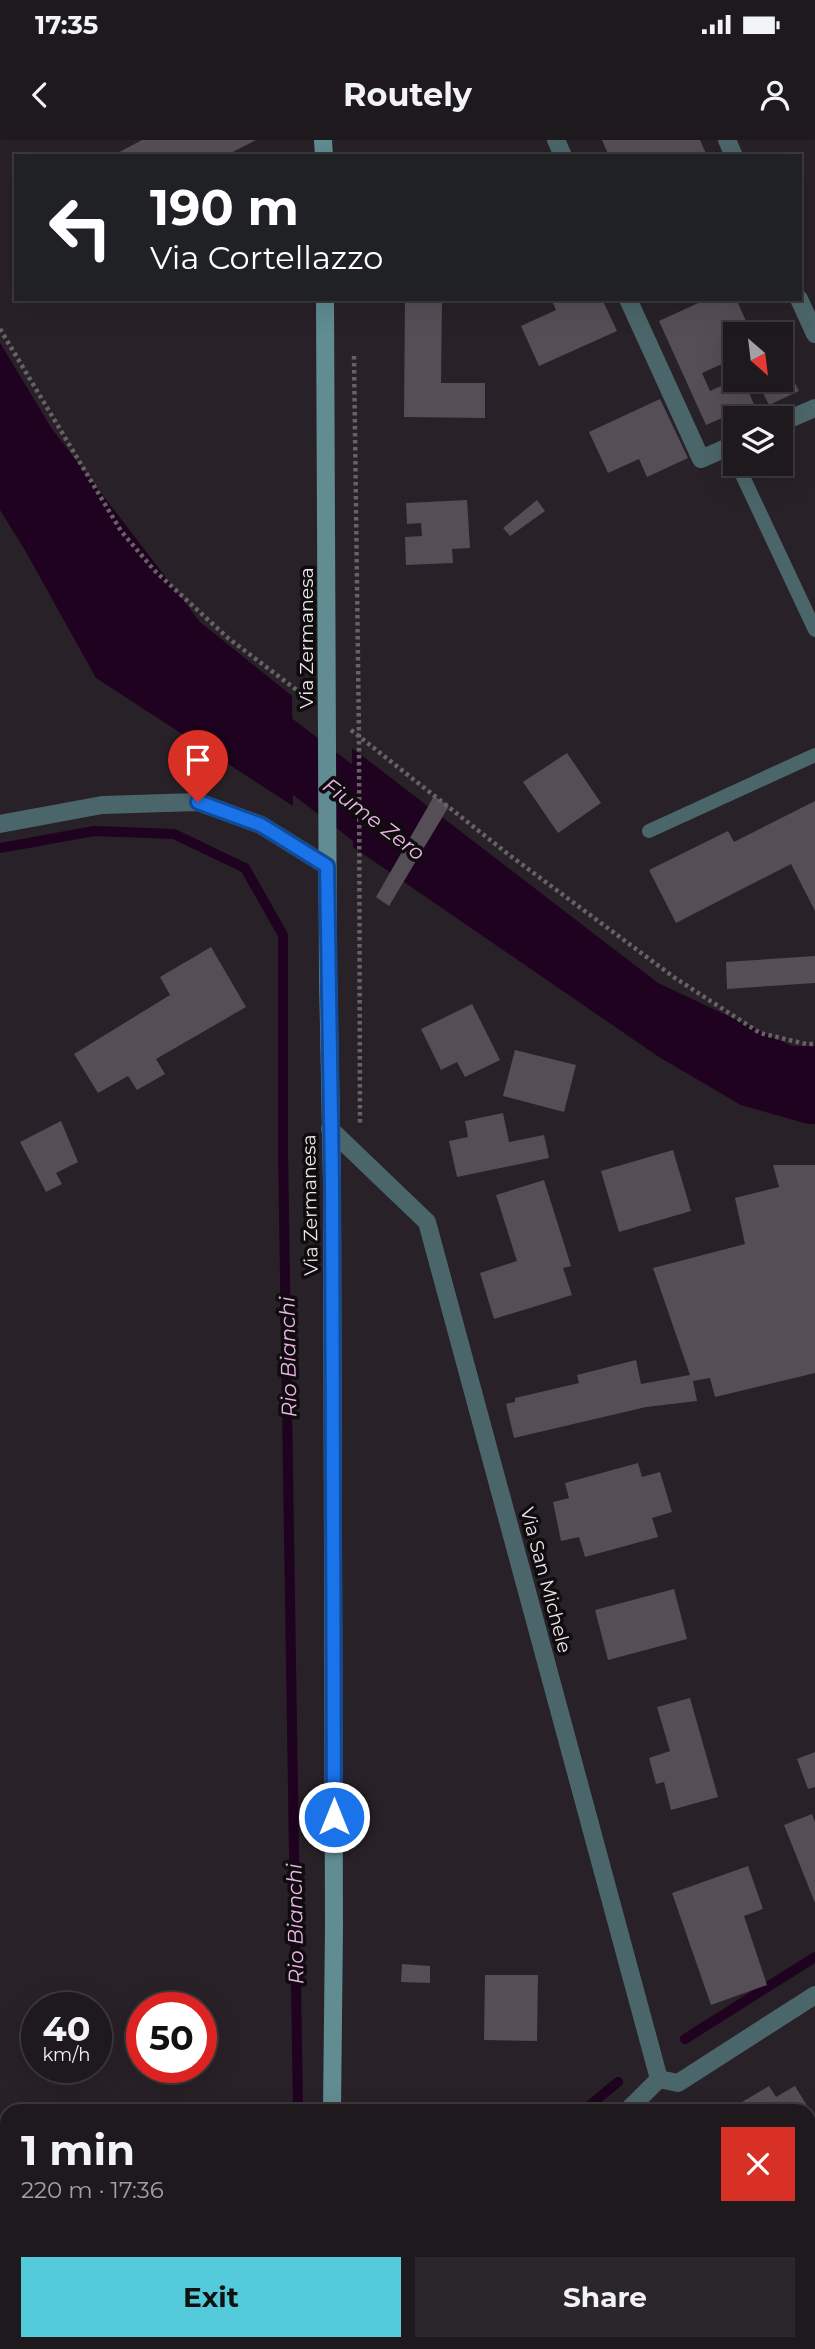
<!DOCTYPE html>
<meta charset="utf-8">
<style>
body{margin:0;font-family:Montserrat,sans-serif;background:#2b262a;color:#f1f3f6;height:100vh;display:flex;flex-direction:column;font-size:26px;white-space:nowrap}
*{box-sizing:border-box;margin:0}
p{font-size:23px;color:#a1a0a4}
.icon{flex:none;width:38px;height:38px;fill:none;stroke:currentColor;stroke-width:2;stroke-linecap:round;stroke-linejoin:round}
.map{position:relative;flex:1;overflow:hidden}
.drawer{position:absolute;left:0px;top:1964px;width:816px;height:247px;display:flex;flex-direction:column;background:#1e191d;border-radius:21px 21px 0 0;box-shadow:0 7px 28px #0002,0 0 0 2px #3c383b}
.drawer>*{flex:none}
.guide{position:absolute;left:14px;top:14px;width:788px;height:147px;border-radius:0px;box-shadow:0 7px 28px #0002,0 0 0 2px #3c383b;background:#202124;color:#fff;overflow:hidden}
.needle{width:46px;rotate:152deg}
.buttons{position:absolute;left:723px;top:182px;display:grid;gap:14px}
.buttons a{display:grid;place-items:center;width:70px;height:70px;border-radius:0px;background:#1e191d;box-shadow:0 7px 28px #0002,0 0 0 2px #3c383b;font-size:35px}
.speed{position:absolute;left:21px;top:1852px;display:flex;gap:14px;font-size:35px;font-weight:700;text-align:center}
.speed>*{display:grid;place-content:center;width:91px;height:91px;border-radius:50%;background:#1e191d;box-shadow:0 7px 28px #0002,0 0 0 2px #3c383b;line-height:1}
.speed small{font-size:18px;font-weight:400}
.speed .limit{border:10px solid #d22;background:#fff;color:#111}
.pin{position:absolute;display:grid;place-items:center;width:60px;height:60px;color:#fff;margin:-72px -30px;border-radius:50% 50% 50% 0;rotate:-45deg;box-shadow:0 0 7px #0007}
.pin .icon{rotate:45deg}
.me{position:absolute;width:77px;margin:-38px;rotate:0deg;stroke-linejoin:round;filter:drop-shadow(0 0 5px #0008)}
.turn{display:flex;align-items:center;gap:24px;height:147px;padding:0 21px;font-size:32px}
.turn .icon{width:91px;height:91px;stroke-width:2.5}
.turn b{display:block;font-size:49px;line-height:60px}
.round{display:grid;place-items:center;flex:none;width:74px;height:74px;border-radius:0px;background:#2b262a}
.head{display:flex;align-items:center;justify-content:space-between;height:119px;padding:0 21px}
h1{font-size:42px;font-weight:700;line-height:52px}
.button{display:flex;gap:14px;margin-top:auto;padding:14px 21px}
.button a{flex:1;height:80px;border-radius:0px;background:#53cbda;color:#111;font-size:28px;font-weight:700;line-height:80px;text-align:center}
.button a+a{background:#2b262a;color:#f1f3f6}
.status{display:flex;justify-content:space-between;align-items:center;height:49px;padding:0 35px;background:#1e191d;direction:ltr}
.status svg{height:19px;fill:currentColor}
header{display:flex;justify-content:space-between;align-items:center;height:91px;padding:0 21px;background:#1e191d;font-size:32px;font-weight:700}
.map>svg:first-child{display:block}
</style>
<div class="status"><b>17:35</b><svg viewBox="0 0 49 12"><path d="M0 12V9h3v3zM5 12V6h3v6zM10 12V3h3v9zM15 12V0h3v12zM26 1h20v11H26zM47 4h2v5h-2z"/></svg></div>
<header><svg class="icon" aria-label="back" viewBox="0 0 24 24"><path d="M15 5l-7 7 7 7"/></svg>Routely<svg class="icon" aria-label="person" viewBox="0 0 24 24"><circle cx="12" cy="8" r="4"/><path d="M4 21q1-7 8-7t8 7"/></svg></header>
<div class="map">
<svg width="815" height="2209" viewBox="0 0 815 2209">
<rect width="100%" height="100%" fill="#282127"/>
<!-- water -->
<path fill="#1f021f" d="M0,203L52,289L200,482L292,556L293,666L96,538L26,412L0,370Z
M352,608L658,843L792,906H815V984H808L741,965L659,917L353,707Z"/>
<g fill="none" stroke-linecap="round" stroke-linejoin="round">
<!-- stream -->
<path stroke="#1f021f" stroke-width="10" d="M0,708L94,691L174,694L245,728L283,795V1011L298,1970
M685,1899L815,1817
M584,1970L618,1942"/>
<!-- river -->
<path stroke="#1f021f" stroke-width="60" d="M228,567L418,713"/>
</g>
<!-- building -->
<path fill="#564e56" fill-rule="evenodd" d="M142,0H256L225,16H112Z
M602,0H700L707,16H609Z
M405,159H442L441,243H485V278L404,277Z
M551,159H602L617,191L539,226L521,186L556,170Z
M707,159H736L752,194H735V240H777L749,253L757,271L740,278L736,272L706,285L659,181ZM722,224L730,242L710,251L702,233Z
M780,210L791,233L780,238Z
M793,239L799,251L769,265L763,253Z
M660,259L688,318L647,337L639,319L608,333L589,292Z
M467,360L470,408L452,409L453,423L406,425L405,397L422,396L421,383L407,384L406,363Z
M537,360L545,371L510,396L503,388Z
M567,613L601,663L558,693L523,642Z
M434,656L449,666L389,766L376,757Z
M815,661V771L791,724L676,783L649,730L728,691L734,702Z
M211,807L246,867L156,919L165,934L137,950L128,936L98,953L74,914L170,855L160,837Z
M815,816V843L727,849L726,822Z
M472,864L500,920L465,937L457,922L441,930L421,889Z
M515,910L576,925L564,972L503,956Z
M503,973L509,1002L544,995L549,1018L457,1037L449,1001L468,997L465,981Z
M61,981L78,1022L56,1033L62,1044L46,1052L20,1002Z
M673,1010L691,1071L619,1092L601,1031Z
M773,1025H815V1233L715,1257L710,1238L693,1241L697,1261L646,1267L514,1298L506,1264L515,1262V1258L579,1243L577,1235L636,1220L641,1244L690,1235L653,1128L745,1104L735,1058L779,1047Z
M544,1040L571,1126L563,1128L572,1155L494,1179L480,1133L517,1121L496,1055Z
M638,1323L642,1337L660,1332L672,1372L652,1378L658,1397L585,1417L579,1397L561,1401L553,1362L569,1358L565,1343Z
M674,1449L687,1499L608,1520L595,1470Z
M690,1558L718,1657L671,1670L664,1642L656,1644L649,1618L670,1611L657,1567Z
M815,1612V1647L808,1649L797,1619Z
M812,1674L815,1682V1763L784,1685Z
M748,1726L763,1769L744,1776L767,1845L711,1865L672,1753Z
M402,1824L430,1826V1843L401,1842Z
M485,1835H538L537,1901L484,1900Z
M769,1946L776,1957L795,1946L815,1979V2017L808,2021V1970H740L737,1965Z
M726,2203H746L749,2209H714Z"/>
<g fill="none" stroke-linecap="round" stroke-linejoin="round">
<!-- path -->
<path stroke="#686267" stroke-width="4.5" stroke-dasharray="3.5 3.5" stroke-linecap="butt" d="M0,189L121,391L155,431L228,498L302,554
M354,216L359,597L360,984
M351,590L508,714L675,838L760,893L806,904H815"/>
<!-- service -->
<path stroke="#4b666a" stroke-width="14" d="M737,324L815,490
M649,691L815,615"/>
<!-- minor -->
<path stroke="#4b666a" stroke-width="18" d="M556,0L563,16
M727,0L734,16
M628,159L701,319L735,304
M799,159L815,194
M780,283L815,268
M0,684L102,665L198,662L261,685L327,726
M330,989L427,1082L659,1939L628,1970
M659,1939L678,1943L815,1855
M542,2203L544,2209"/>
<!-- secondary -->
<path stroke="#608c92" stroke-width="18" d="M323,0L324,16
M325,159L328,834L332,1041L334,1787L332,1970
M321,2209L322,2203"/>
</g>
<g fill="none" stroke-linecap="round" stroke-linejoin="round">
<!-- route casing -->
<g stroke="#114b97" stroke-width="18">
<path id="route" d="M198,662L261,685L327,726L332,1041L334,1677"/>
</g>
<!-- route -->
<use href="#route" stroke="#1a73e8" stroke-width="12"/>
</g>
<g text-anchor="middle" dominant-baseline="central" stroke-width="7" stroke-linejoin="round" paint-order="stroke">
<!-- street labels -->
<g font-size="19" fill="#ebe6ea" stroke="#0f0c0e">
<text transform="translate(306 498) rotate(-90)">Via Zermanesa</text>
<text transform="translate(310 1065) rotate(-91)">Via Zermanesa</text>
<text transform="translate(546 1440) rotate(75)">Via San Michele</text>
</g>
<!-- water labels -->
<g font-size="21" font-style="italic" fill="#eeb2eb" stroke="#0f0c0e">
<text transform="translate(374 679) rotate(37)">Fiume Zero</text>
<text transform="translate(288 1217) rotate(-91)">Rio Bianchi</text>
<text transform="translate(295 1784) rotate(-91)">Rio Bianchi</text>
</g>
</g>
</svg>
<div class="buttons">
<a><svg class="needle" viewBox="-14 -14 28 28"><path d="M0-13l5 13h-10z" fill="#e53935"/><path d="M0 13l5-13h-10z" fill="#a1a0a4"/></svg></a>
<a><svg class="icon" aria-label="layers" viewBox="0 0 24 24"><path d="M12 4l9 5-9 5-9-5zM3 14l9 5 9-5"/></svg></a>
</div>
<div class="speed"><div>40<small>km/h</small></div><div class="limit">50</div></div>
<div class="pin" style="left:198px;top:662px;background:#d93025"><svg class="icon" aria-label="arrive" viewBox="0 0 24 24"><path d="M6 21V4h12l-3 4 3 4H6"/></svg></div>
<svg class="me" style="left:334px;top:1677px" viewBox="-20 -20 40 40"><circle r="17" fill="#1a73e8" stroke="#fff" stroke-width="3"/><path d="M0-11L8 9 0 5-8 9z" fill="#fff"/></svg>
<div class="guide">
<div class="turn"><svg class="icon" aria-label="left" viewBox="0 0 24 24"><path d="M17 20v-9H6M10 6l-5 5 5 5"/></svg><div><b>190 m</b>Via Cortellazzo</div></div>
</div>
<section class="drawer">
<div class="head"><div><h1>1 min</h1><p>220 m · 17:36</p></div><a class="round" style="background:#d93025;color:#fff"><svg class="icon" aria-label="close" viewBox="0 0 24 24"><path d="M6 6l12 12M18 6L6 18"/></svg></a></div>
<div class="button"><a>Exit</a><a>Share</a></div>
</section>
</div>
